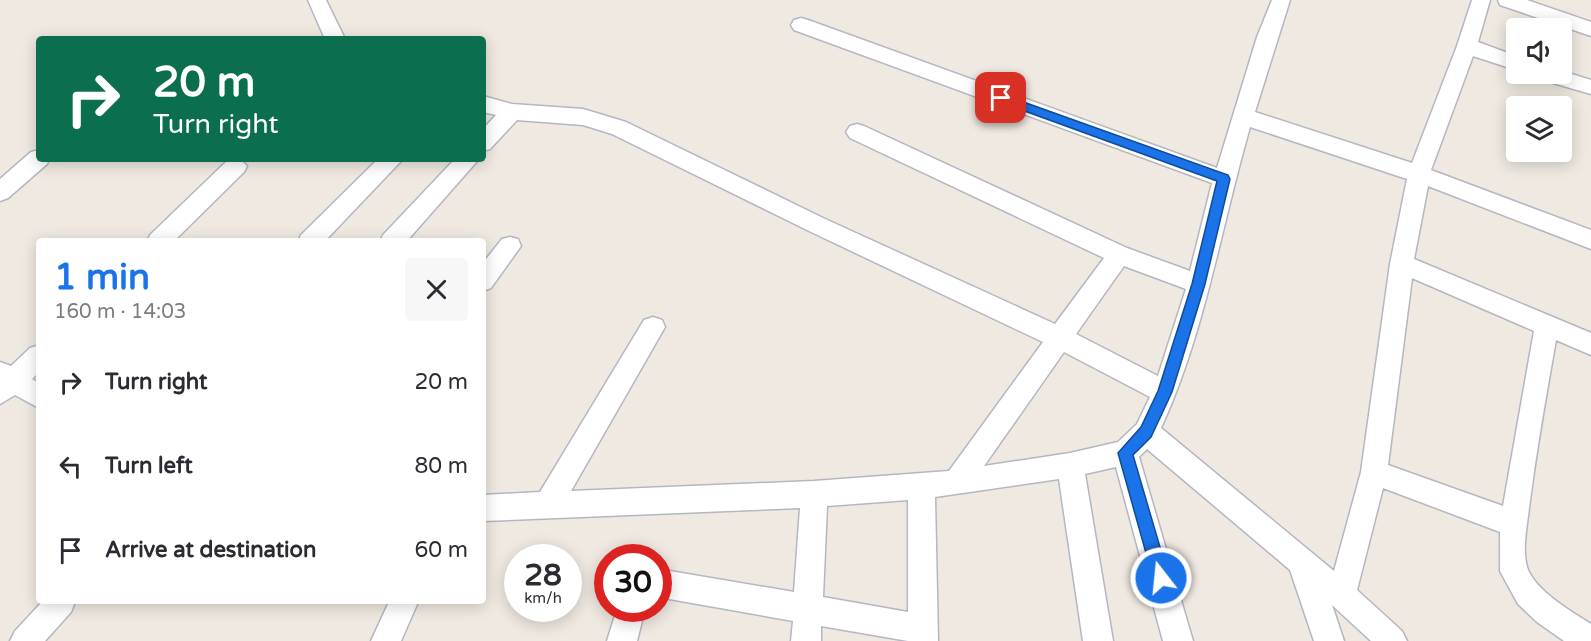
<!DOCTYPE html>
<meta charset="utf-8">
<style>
body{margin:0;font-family:"Varela Round",sans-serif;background:#f7f7f7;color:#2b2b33;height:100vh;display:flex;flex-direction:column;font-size:22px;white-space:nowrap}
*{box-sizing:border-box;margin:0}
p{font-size:20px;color:#7c7c81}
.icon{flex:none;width:33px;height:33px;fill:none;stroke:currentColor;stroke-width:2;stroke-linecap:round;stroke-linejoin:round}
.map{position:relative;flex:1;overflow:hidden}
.drawer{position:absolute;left:36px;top:238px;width:450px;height:366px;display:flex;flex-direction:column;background:#fff;border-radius:6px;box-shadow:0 3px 15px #0003}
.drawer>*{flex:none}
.guide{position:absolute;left:36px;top:36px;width:450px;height:126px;border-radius:6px;box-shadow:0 3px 15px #0003;background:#0b6e4f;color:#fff;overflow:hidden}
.controls{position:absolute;left:1506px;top:18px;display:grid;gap:12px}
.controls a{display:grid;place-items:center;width:66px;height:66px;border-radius:6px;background:#fff;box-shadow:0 3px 15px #0003;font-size:30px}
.speed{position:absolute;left:504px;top:544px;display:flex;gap:12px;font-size:30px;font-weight:700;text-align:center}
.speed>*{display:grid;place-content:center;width:78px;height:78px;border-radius:50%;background:#fff;box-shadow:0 3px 15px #0003;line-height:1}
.speed small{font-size:15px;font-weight:400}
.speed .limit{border:9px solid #d22;background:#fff;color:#111}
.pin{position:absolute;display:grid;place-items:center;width:51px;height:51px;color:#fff;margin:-26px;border-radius:12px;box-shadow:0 3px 9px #0006}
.me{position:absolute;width:66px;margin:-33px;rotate:344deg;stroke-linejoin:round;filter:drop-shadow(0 0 4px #0008)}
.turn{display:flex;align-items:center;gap:21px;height:126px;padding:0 18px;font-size:27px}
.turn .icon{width:78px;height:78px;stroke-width:2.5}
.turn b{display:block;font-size:42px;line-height:51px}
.round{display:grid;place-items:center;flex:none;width:63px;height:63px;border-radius:6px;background:#f7f7f7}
.headline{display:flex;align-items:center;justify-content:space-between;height:102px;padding:0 18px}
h1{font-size:36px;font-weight:700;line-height:45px;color:#1a73e8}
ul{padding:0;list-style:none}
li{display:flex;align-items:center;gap:18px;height:84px;padding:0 18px}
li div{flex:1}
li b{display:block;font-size:22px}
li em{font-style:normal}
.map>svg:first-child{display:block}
</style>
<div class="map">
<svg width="1591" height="641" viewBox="0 0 1591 641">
<rect width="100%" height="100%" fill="#efe9e1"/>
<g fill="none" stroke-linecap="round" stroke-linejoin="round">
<!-- minor casing -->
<g stroke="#b4b7c1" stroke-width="3">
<path id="minor" d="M308,0H326L345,39H325Z
M1272,0H1290L1255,112L1412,163L1457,46L1472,0H1490L1478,42L1516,56V70L1473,56L1431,170L1591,230V249L1428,186L1414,259L1591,333V355L1556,340C1546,396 1536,452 1529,508C1527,526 1522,549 1527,567C1534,590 1572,612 1591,624V641H1564L1537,622L1518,604L1500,571V532L1383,488L1357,590L1402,631L1407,641H1371L1332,605L1344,641H1314L1290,570L1147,449L1139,457L1193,641H1163L1116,467L1085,474L1113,641H1083L1059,479L935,497L938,641H908L821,626V641H791L793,621L658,597V569L794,592L800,508L483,521V495L540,492L644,320L653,317L662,320L665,327L571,491L814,481L949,471L1043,342L807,230L612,134L583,125L517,120L490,149L483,151V129L496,115L483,112V96L512,104L583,109L626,122L823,218L1055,324L1104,258L850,138L846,132L850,126L857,124L864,126L1127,248L1190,271L1212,183L794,30L791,25L794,20L801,18L808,20L1217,168L1257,37ZM1250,127L1407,179L1390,264L1361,472L1334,571L1161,428C1205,333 1221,227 1250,127ZM1124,266L1186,289L1158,376L1076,334ZM1412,278L1534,331L1503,506L1388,465ZM1064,352L1150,397L1137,424L1118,442L1070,453L984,466ZM908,500V612L823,597L827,506Z
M1498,0H1527L1591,22V36L1500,5Z
M1562,71L1591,80V94L1539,79L1536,74H1562Z
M39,150V159H49L47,164L8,198L0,201V179L31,152Z
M240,159L247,166L244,172L173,242H147L150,235L228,160Z
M378,159H403L324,242H298L301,235Z
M455,159H479L406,242H380L383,235Z
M510,237L518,239L521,246L491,288L483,291V263L502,239Z
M39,345V372L32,379L39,383V408L15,395L0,404V362L11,366L30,348Z
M42,602H75L71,612L45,641H10L15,631Z
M389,602H418L401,641H371Z
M617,609H645L637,641H607Z"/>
</g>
<!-- minor -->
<use href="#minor" fill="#fff" fill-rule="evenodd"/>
</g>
<!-- route -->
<path fill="#1a73e8" stroke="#114b97" stroke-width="1.5" d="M1001,94L1228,175L1230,179L1205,284L1172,392L1151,437L1133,455L1169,578L1166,584L1161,586L1155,584L1153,578L1118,453L1141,427L1158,391L1192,284L1217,181L997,101L995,98Z"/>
</svg>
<div class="controls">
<a><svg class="icon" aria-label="sound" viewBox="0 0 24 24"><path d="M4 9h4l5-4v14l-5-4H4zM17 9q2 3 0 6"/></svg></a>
<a><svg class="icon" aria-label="layers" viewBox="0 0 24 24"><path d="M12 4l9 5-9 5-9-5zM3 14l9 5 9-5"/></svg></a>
</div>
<div class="speed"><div>28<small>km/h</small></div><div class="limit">30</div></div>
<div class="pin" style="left:1001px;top:98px;background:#d93025"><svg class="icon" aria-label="arrive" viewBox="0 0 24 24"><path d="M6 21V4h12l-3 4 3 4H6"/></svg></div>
<svg class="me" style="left:1161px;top:578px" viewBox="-20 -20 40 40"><circle r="17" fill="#1a73e8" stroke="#fff" stroke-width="3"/><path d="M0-11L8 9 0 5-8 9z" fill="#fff"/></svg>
<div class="guide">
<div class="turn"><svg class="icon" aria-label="right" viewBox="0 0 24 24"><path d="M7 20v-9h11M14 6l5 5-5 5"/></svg><div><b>20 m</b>Turn right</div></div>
</div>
<section class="drawer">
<div class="headline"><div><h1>1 min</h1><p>160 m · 14:03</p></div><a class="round"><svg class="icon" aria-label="close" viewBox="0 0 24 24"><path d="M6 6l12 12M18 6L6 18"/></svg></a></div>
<ul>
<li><svg class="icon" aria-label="right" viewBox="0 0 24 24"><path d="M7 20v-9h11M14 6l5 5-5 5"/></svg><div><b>Turn right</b></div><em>20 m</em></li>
<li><svg class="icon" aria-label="left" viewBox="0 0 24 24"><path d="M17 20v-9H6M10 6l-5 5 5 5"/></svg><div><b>Turn left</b></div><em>80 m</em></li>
<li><svg class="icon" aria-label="arrive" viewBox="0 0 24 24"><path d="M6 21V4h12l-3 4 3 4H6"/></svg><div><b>Arrive at destination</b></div><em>60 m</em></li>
</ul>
</section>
</div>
